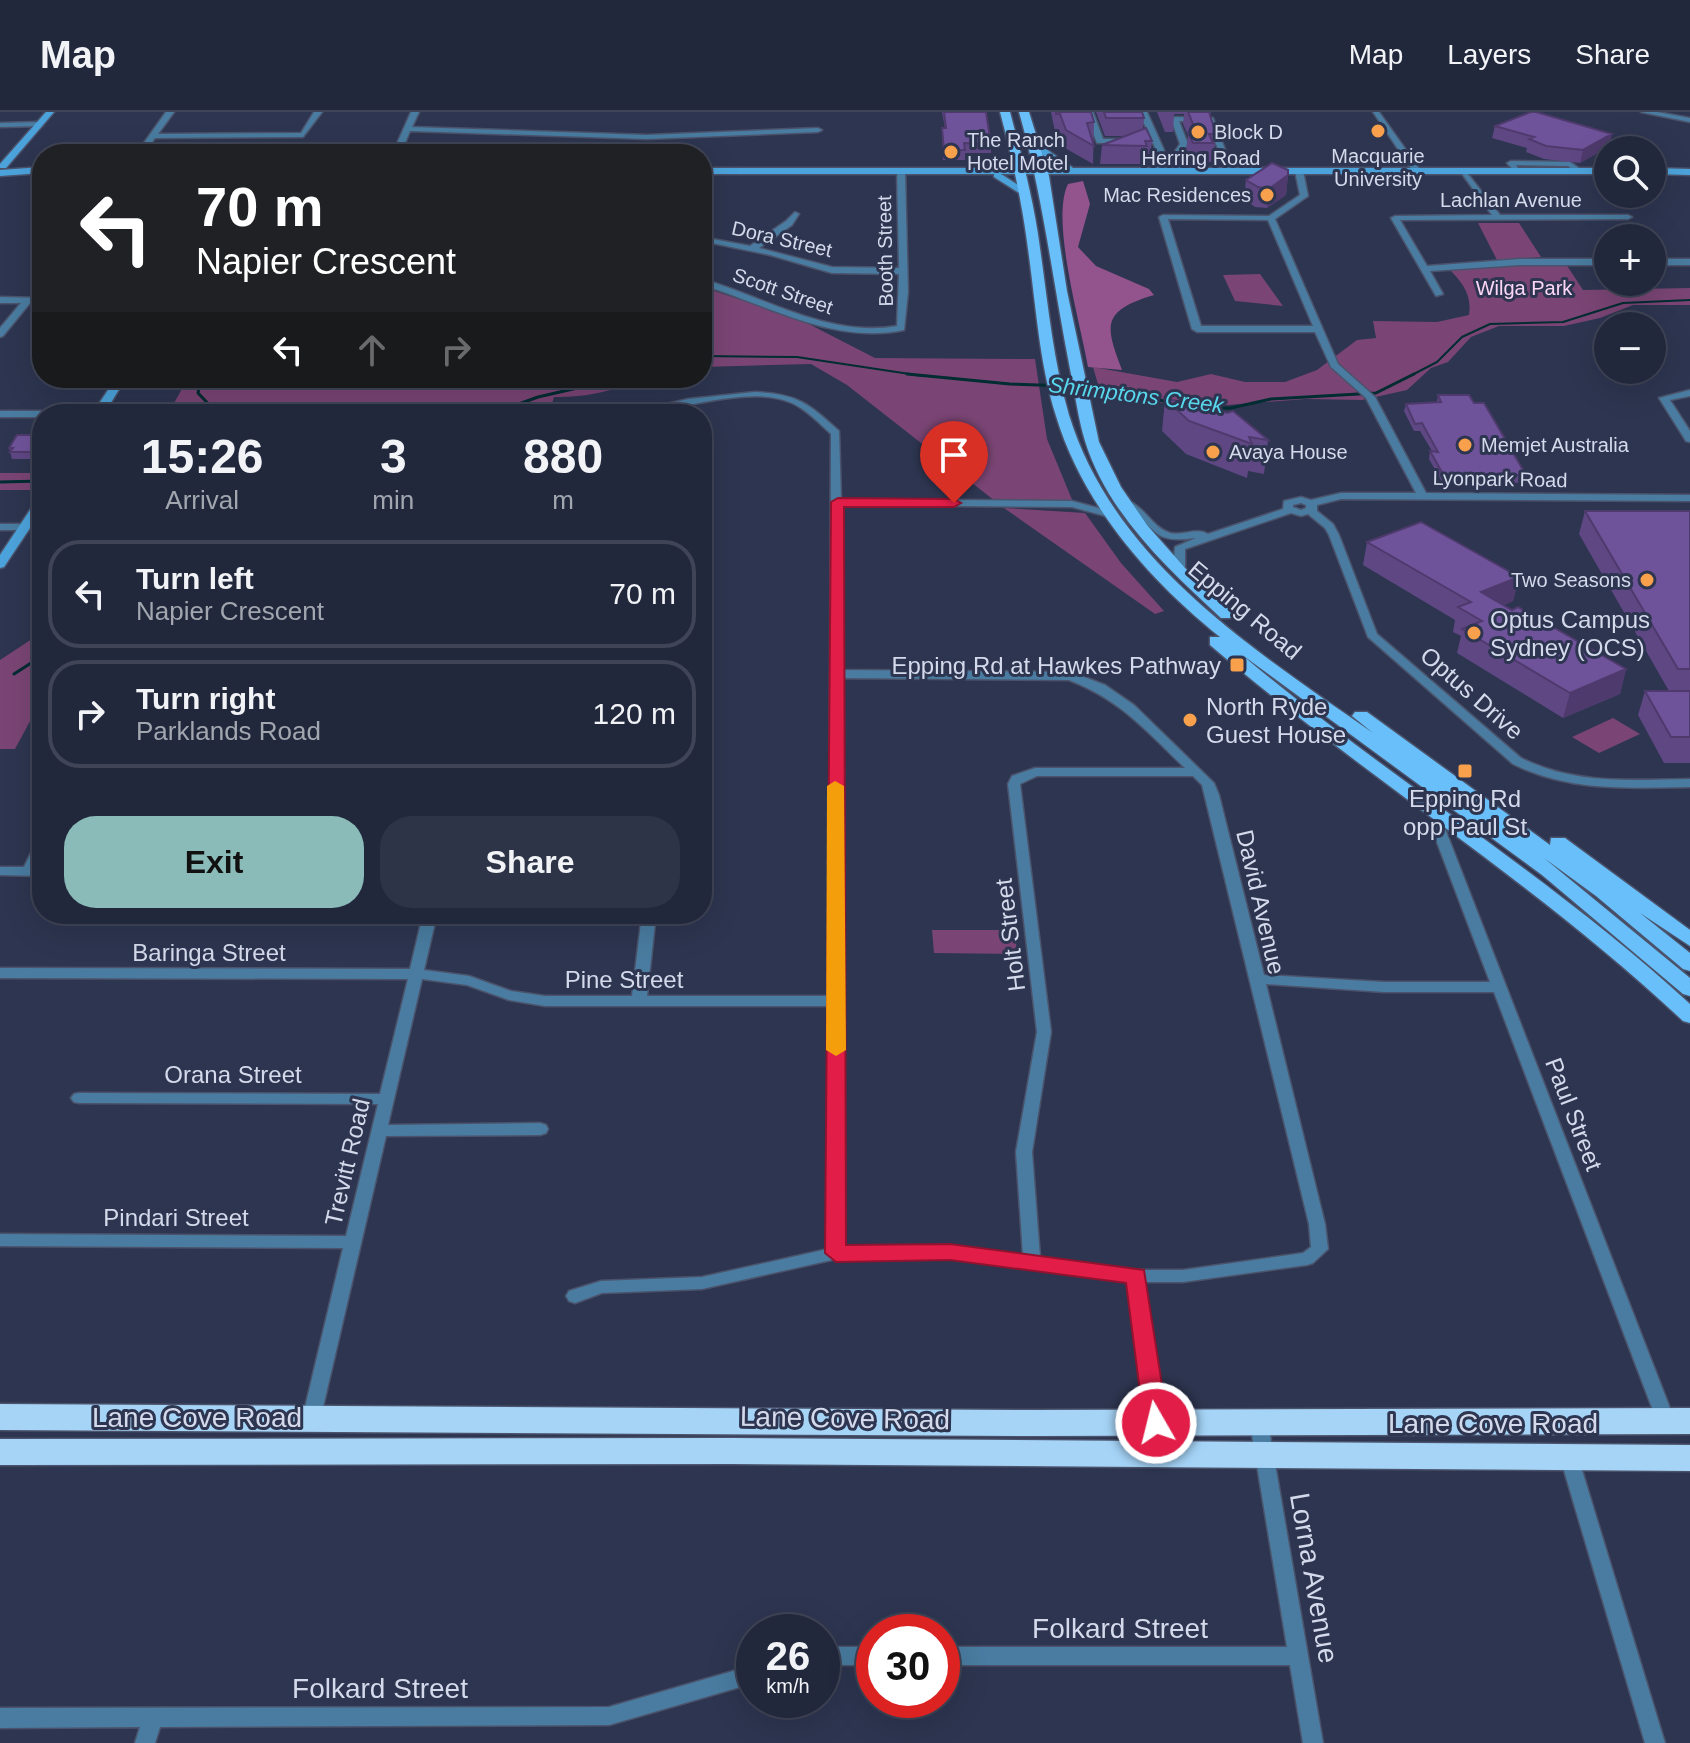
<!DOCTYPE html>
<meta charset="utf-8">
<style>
body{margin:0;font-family:Arial,sans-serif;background:#2e3447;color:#f1f3f6;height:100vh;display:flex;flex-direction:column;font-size:30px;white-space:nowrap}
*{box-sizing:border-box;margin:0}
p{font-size:26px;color:#a2a6af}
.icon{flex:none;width:44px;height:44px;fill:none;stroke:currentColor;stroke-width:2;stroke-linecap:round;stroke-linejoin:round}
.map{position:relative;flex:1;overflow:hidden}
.side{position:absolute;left:32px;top:292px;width:680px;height:520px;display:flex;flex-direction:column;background:#22283c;border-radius:32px;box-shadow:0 8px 32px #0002,0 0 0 2px #3f4456}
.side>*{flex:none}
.banner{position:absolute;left:32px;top:32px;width:680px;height:244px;border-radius:32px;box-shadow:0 8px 32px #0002,0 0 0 2px #3f4456;background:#202124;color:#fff;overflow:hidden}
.tools{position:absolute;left:1594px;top:24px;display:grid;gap:16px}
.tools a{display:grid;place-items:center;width:72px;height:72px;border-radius:50%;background:#22283c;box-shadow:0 8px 32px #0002,0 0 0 2px #3f4456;font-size:40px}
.speed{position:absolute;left:736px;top:1502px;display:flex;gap:16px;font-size:40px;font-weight:700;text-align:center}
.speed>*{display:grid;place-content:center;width:104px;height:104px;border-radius:50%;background:#22283c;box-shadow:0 8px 32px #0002,0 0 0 2px #3f4456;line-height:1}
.speed small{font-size:20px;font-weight:400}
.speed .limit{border:12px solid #d22;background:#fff;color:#111}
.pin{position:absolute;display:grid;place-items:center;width:68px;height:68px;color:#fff;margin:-82px -34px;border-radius:50% 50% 50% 0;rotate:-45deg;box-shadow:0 0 8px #0007}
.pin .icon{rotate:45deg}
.me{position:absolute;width:88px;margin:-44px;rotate:352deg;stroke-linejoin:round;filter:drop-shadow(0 0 6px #0008)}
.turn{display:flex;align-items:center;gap:28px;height:168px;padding:0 32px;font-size:36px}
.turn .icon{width:104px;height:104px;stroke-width:2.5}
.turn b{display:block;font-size:56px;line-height:68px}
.lanes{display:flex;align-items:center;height:76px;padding:0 32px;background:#0003;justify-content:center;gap:40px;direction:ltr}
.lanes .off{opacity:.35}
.eta{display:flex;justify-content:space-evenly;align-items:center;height:136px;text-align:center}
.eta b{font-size:48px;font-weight:700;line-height:56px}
.cta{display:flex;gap:16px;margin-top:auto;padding:16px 32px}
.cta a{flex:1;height:92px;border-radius:32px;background:#8bbbb9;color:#111;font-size:32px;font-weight:700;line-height:92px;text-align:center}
.cta a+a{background:#2e3447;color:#f1f3f6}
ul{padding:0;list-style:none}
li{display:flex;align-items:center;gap:24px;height:108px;margin:0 16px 12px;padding:0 16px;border:4px solid #3f4456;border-radius:32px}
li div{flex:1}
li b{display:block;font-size:30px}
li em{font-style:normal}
header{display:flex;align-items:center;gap:48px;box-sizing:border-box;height:112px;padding:0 40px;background:#22283c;border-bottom:2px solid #3f4456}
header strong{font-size:38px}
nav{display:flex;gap:44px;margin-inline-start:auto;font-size:28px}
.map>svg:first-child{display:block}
</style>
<header>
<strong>Map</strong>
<nav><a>Map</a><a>Layers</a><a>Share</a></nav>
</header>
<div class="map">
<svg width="1690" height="1631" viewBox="0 0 1690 1631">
<rect width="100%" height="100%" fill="#2d3550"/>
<!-- green -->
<path fill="#7a4574" d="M1478,111H1519L1541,145L1497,148Z
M1564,149L1583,178L1690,176V193H1633L1600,206L1564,214H1499L1471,225L1448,250L1431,256L1407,278L1362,288L1306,287L1189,296L1100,279L1093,255L1177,270L1211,262L1245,270H1285L1317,258L1357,228L1376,226L1373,209L1437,210L1469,203C1472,183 1463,171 1449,157Z
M1260,162L1283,194L1235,189L1223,163Z
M702,175L799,207L875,246L1035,247L1047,327L1073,390L995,389L847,273L811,252L702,255Z
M188,266H641C612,280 587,285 554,285L549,302H168Z
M0,361H41L34,378H0Z
M1004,396L1085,401L1121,451L1164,499L1155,502Z
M42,513V587L15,637H0V548L35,525Z
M1613,606L1640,622L1599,641L1572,625Z
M932,818H1015L1017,842L934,841Z"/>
<!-- forest -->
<path fill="#93538c" d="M1083,69L1090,92L1078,135L1096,154L1149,177L1154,183C1101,199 1105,213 1122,258L1088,255C1081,213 1050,108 1068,72Z"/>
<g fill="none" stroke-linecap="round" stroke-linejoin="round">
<!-- stream-far1 -->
<path stroke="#012c32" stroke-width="2" d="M702,244L797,245L923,264
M1410,264L1437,250L1462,225L1490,212L1563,210L1623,191L1690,188"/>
<!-- stream -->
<path stroke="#012c32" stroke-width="3" d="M907,262L1010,272L1098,275L1168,290
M201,266L198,281L218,302
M1212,296H1231L1271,287L1376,281L1414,262
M491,302L538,285L621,266
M0,370L42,369
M14,562L42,544"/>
<!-- street casing -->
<g stroke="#4b536c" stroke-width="3">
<path id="street" d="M166,0H174L158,22L301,21L314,0H322L303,25L155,26L144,42H136Z
M411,0H419L412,15L647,23L818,16L822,18L818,20L647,27L410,19L403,36L409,42H401L395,36Z
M1085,0H1093L1103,27H1151L1139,0H1147L1164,38V61L1157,59L1156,38L1153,31H1097Z
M1373,0H1379L1421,59L1420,61H1414Z
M1641,0H1657L1690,6V10Z
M1175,5L1213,6L1234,61L1227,59L1207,10L1179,9L1188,32L1179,45L1185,59L1178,61L1171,45L1180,32L1171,7Z
M39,10H42V14L0,15V11Z
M1511,49L1570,50L1583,59L1576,61L1568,54L1516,53L1520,59L1516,61L1507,51Z
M901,57L905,59L908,180L904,218C834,233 768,193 702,173V167C765,185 829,226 897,214L899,162L832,161L770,143L702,129V125L750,134L786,109L795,100L799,102L792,113L759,136L832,155L899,156L897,59Z
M1299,57L1303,59L1308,84L1275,107L1338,252L1375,285L1426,381L1690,383V389L1341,387L1317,393V399L1333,412L1339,423L1377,522L1521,646C1575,673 1632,668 1690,667V675C1629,676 1569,680 1513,652L1368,525L1329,423L1325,416L1308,402L1301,404L1291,401L1185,437V459L1179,462L1173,459L1175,435L1196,426C1157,431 1159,422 1133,400C1128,395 1122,393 1117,389L1122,386C1145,393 1151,415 1170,421C1183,424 1197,415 1208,422L1283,397L1284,389L1301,385L1311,388L1341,381H1416L1366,286L1331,255L1315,220H1197L1192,217L1159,105L1163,103L1269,104L1300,83L1295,59ZM1168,107L1268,108L1313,214H1201ZM1301,391L1306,393V396L1301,398L1293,395V393Z
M1464,57L1500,103H1628L1632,105L1628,107L1400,108L1427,154L1520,147H1608V153H1520L1430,159L1443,182L1436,184L1391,106L1395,104L1492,103L1460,59Z
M1652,147H1690V153H1652Z
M0,185L42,186V192L30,191L3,224L0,225V216L21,191H0Z
M1690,278V284L1670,288L1690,319V330L1686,329L1659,286Z
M755,280C798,282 808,291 839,319L841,387L1072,389L1117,401V405L1113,406L1072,395L841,393L842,558L1071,560L1105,573L1134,593L1214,671L1219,683L1264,863L1384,870H1490L1430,712L1432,709H1442L1675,1309L1672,1314L1666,1316L1660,1314L1657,1309L1494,880H1384L1266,872L1325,1112L1328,1137L1313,1151L1307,1153L1183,1170H1145L1165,1311L1162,1316L1156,1318L1150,1316L1147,1311L1128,1169L950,1146L836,1147L702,1177L602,1181L575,1191L569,1189L566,1184L569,1179L601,1169L702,1165L828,1137L829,894H545L509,888L467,873L422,867L388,1013L540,1011L546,1013L548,1017L546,1021L540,1023L386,1024L320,1308L317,1313L311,1315L305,1313L302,1308L343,1136L0,1134V1122L346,1124L378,992L79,991L74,990L71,986L74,982L79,981L380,982L408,867L0,866V856L410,857L423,802H437L424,858L469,864L511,879L545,884H632L642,802H656L647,884H829L831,322C819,311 807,298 792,291C748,271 673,302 625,302L688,287ZM842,566L1069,568C1121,588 1146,619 1185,656H1035L1012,664L1008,672L1037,920L1016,1040L1023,1143L950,1134L844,1135ZM1037,664H1193L1202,673L1309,1112L1311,1135L1303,1141L1183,1158H1136L1040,1145L1032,1040L1051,920L1020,672Z
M0,299H42L47,302H42V305H0Z
M0,412H25L30,415L25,418H0Z
M42,729V747L38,756H42V764L0,763V755H24L35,733Z
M1259,1304L1265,1306L1268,1311L1323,1631H1303L1290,1553H942V1535H1287L1250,1311L1253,1306Z
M1569,1337L1576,1340L1578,1345L1665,1631H1645L1560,1345L1562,1340Z
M822,1535H874V1553H822Z
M754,1553V1571L609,1613L160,1615L155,1631H135L140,1615L0,1616V1596L609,1595Z"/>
</g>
<!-- secondary casing -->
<g stroke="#4b536c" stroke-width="3">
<path id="secondary" d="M46,0H54L6,56H0V52Z
M1035,34L1046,37L1073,56H1608V62H1001L1027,79L1029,81L1024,84L994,65V62H713L702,66V60L712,56H1062L1040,41L1032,39V35Z
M42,55V61L0,64V58Z
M1652,56L1690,57V63L1652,62Z
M116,266H126L104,302H92Z
M42,385V398L4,455L0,456V443L38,386Z"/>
</g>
<!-- primary casing -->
<g stroke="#4b536c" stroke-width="3">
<path id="primary" d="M1000,0H1010C1022,45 1034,90 1040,136C1048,192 1053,248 1069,303C1114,449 1254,538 1373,621L1352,604L1355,600H1367L1550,733L1551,726H1565L1690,818V834L1640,801L1690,841V859L1683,857L1596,784L1544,746L1690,866V884L1683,882L1542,763L1241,542C1386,665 1550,763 1690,892V911L1683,909C1535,770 1363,664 1210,533V525H1220C1149,468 1083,393 1056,304C1039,250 1036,193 1028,137C1022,90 1012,45 1000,0Z
M1019,0H1029L1049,64L1067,179L1099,330L1121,375L1147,413L1185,456L1233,500V506H1221C1168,457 1107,401 1085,329C1078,306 1075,281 1070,257C1053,171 1043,84 1019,0Z"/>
</g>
<!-- highway casing -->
<g stroke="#4b536c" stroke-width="3">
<path id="highway" d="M0,1292L1036,1298L1690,1296V1322L1036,1324L0,1318Z
M733,1326L1690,1333V1359L733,1352L0,1353V1327Z"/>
</g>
<!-- street -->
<use href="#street" fill="#497ca0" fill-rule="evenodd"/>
<!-- secondary -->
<use href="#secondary" fill="#4ca3db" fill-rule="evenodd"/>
<!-- primary -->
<use href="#primary" fill="#69bff9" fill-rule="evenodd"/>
<!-- highway -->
<use href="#highway" fill="#a5d4f7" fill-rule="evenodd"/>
</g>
<!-- wall -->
<path fill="#5f4784" d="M942,0H986L991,32V41H965V48H943L942,16H945Z
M1051,0H1091L1094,10L1093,52L1065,36L1059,20H1055Z
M1096,0H1142L1144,6L1143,17L1152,29L1150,48H1146V52H1100L1102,33L1125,24H1105Z
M1157,0H1211L1210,3L1216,22L1214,41H1212L1211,50H1191L1186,40L1188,23L1183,12L1184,2H1174L1173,20H1165Z
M1495,14L1610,34L1580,51L1544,47L1526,40L1527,36L1492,26Z
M1288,63L1286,83L1267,96L1255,95L1244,87L1246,68Z
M1183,283L1268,328L1264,362L1248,359L1247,366L1186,342L1162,319L1165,287L1182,290Z
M1438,283L1526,363L1524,371L1442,370L1429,347L1430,339H1432L1420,319H1414L1404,299L1406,292L1437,290Z
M42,323V336L33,347H12L9,336Z
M1585,399H1690V651H1664L1638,603L1645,579H1669L1579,422Z
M1367,430L1519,465L1513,489L1504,493L1626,557L1620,582L1563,606L1457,541L1461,524L1453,520L1455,508L1363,453Z"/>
<!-- shaded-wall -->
<path fill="#4e3a6c" d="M1612,22L1610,34L1580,51L1583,38Z
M1288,63L1286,83L1267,96L1269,77Z
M42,325V336L33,347L31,340Z
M1519,465L1513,489L1476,504L1481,480Z
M1626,557L1620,582L1563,606L1570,581Z"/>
<!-- building -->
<path fill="#6f539a" stroke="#4e3a6c" stroke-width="2" d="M944,0H986L991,32L964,31L965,38H944L942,16H946Z
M1056,0H1091L1094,10L1087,11L1094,34L1066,18L1060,2H1056Z
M1104,0H1142L1144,6H1106Z
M1188,0H1209L1216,22H1209L1213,31H1193L1188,21L1193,12Z
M1531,0H1536L1612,22L1583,38L1546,34L1529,27L1534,25L1495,14Z
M1146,16L1152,29H1145L1147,34L1102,33Z
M1272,51L1288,58V63L1269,77L1258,75L1246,68Z
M1183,283L1227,301L1233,299L1268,328L1249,325L1252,332L1189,309L1165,287L1184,290Z
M1438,283H1469L1474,291H1484L1526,363L1443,362L1430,339L1438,340L1422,311L1415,312L1406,292L1441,290Z
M17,323H42V325L31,340H10L13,336H9Z
M1585,399H1690V557H1678Z
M1421,410L1519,465L1481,480L1512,498L1518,495L1626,557L1570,581L1462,517L1482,509L1458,495L1471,490L1367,430Z
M1645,579H1690V625H1671Z"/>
<!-- route -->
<path fill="#e11d48" stroke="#92132f" stroke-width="2" d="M838,386L954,387L961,391L954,395H844L846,1133L950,1132L1144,1158L1168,1311L1164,1318L1156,1321L1148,1318L1144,1311L1126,1171L950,1148L836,1150L825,1141L831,390Z"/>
<!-- slow -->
<path fill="#f59e0b" d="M835,669L844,674L846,938L836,944L826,938L827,674Z"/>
<!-- markers -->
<g fill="#f8a04b" stroke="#2d3550" stroke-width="3">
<circle cx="1378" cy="19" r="8"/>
<circle cx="1198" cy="20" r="8"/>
<circle cx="951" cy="40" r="8"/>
<circle cx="1267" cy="83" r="8"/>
<circle cx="1465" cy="333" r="8"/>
<circle cx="1213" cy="340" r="8"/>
<circle cx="1647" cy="468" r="8"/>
<circle cx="1474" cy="521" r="8"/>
<rect x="1229" y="545" width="16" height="16" rx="4"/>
<circle cx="1190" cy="608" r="8"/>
<rect x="1457" y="651" width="16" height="16" rx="4"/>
</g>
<g text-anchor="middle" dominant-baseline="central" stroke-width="6" stroke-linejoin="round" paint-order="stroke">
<!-- far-poi labels -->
<g font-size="20" fill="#d4daeb" stroke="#2d3550" text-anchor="start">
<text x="1214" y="20">Block D</text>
<text x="967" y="28">The Ranch<tspan x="967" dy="23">Hotel Motel</tspan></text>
<text x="1378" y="44" text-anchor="middle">Macquarie<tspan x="1378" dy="23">University</tspan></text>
<text x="1251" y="83" text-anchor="end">Mac Residences</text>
<text x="1481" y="333">Memjet Australia</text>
<text x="1229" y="340">Avaya House</text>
<text x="1631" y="468" text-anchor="end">Two Seasons</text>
</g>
<!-- far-street labels -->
<g font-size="20" fill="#d4daeb" stroke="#2d3550">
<text x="1201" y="46">Herring Road</text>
<text x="1511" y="88">Lachlan Avenue</text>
<text transform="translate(782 127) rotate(13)">Dora Street</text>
<text transform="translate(885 139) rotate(-91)">Booth Street</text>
<text transform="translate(783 179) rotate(19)">Scott Street</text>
<text transform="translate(1500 367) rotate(1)">Lyonpark Road</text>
</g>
<!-- far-park labels -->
<g font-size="20" fill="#fcd7f6" stroke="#2d3550">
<text x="1524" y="176">Wilga Park</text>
</g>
<!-- far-water labels -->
<g font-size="22" font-style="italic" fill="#58d8ed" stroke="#2d3550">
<text transform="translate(1136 283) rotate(7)">Shrimptons Creek</text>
</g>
<!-- street labels -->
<g font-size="24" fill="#d4daeb" stroke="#2d3550">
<text transform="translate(1245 498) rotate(40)">Epping Road</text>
<text transform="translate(1472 581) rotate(41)">Optus Drive</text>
<text transform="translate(1261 790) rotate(77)">David Avenue</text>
<text transform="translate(1010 823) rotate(-97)">Holt Street</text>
<text x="209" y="840">Baringa Street</text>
<text x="624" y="867">Pine Street</text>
<text x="233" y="962">Orana Street</text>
<text transform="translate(1574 1002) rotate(69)">Paul Street</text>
<text transform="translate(347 1050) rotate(-77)">Trevitt Road</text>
<text x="176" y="1105">Pindari Street</text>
</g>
<!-- poi labels -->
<g font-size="24" fill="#d4daeb" stroke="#2d3550" text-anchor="start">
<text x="1490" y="507">Optus Campus<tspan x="1490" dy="28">Sydney (OCS)</tspan></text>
<text x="1221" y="553" text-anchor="end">Epping Rd at Hawkes Pathway</text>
<text x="1206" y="594">North Ryde<tspan x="1206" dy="28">Guest House</tspan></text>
<text x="1465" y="686" text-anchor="middle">Epping Rd<tspan x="1465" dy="28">opp Paul St</tspan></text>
</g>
<!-- near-street labels -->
<g font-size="28" fill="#d4daeb" stroke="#2d3550">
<text x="197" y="1305">Lane Cove Road</text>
<text transform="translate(845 1306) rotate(1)">Lane Cove Road</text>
<text x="1493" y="1311">Lane Cove Road</text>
<text transform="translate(1314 1466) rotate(80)">Lorna Avenue</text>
<text x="1120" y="1516">Folkard Street</text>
<text x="380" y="1576">Folkard Street</text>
</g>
</g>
</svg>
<div class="tools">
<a><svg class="icon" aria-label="search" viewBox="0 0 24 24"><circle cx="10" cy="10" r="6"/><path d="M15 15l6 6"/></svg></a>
<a>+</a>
<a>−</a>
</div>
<div class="speed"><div>26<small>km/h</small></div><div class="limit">30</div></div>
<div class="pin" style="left:954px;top:391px;background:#d93025"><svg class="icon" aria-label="arrive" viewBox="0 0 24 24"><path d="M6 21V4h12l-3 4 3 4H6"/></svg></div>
<svg class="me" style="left:1156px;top:1311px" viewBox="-20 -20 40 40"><circle r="17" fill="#e11d48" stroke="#fff" stroke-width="3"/><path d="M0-11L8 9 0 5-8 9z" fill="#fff"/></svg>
<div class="banner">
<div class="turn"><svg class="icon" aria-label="left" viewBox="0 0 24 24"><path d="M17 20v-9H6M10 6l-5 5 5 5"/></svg><div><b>70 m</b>Napier Crescent</div></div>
<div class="lanes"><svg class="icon" aria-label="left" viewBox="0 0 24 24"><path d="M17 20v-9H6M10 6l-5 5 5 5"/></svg><svg class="icon off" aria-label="ahead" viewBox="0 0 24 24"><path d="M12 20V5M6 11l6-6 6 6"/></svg><svg class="icon off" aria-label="right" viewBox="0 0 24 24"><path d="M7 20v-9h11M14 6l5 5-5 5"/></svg></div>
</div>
<section class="side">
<div class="eta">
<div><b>15:26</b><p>Arrival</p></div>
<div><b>3</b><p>min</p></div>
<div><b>880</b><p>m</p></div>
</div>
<ul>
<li><svg class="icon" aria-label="left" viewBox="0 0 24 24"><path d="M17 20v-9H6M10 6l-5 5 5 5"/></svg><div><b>Turn left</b><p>Napier Crescent</p></div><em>70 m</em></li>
<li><svg class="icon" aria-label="right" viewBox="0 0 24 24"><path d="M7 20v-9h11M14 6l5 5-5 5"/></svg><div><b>Turn right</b><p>Parklands Road</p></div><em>120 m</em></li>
</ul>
<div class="cta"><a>Exit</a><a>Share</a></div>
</section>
</div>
